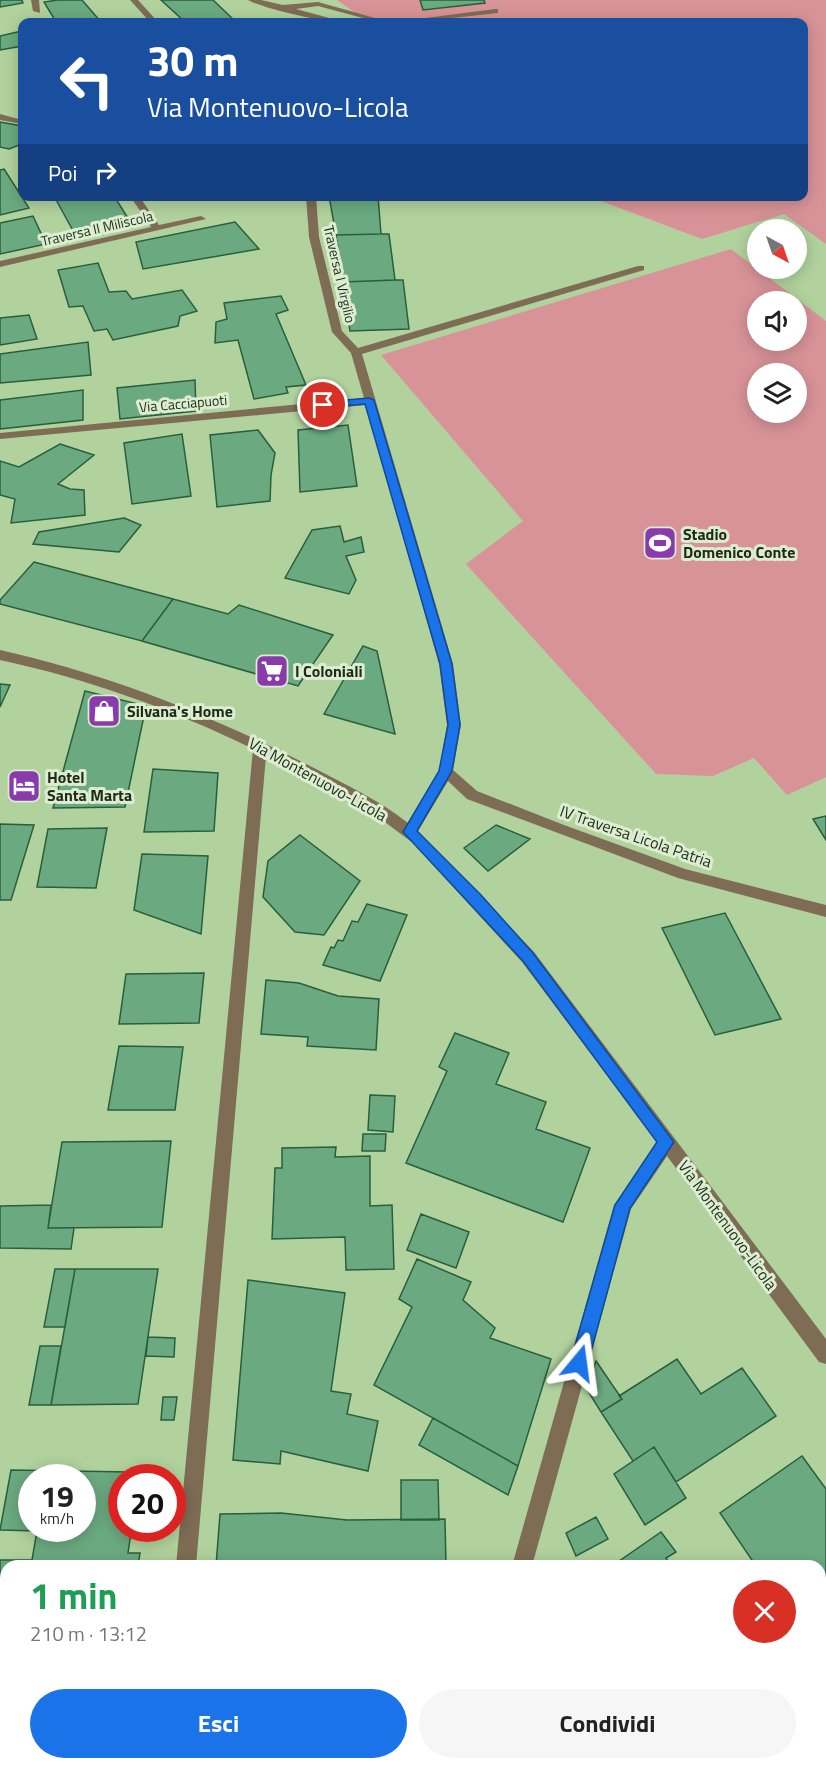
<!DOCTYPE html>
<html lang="it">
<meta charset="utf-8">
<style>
body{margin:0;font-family:"Titillium Web",sans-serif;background:#f6f6f6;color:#222;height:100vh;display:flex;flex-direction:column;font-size:22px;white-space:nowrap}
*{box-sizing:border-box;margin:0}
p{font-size:20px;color:#767676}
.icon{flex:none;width:33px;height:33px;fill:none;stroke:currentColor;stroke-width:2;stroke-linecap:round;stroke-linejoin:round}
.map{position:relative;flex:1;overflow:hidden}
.sheet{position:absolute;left:0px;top:1560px;width:826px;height:210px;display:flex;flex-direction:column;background:#fff;border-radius:18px 18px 0 0;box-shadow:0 3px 15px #0003}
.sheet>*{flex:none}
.hud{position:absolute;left:18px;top:18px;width:790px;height:183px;border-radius:12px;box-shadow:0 3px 15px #0003;background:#1a4fa0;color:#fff;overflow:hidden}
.needle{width:39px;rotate:140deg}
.controls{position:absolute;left:747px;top:219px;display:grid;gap:12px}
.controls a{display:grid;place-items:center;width:60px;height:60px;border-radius:50%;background:#fff;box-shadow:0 3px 15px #0003;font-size:30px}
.speed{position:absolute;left:18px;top:1464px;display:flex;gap:12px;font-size:30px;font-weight:700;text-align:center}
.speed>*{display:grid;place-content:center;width:78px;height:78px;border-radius:50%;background:#fff;box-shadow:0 3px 15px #0003;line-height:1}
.speed small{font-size:15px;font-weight:400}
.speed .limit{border:9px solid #d22;background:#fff;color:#111}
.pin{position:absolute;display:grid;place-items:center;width:51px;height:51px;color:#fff;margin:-26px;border:3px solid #fff;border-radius:50%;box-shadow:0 2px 6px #0007}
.me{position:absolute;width:66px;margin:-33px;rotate:16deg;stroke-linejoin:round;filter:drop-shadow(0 0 4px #0008)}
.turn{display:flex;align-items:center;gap:21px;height:126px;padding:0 30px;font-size:27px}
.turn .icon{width:78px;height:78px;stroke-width:2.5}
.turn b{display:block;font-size:42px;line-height:51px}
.then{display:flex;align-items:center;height:57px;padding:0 30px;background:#0003;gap:12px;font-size:22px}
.round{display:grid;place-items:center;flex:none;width:63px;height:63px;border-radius:32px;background:#f6f6f6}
.headline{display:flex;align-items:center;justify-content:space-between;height:102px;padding:0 30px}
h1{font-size:36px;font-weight:700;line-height:45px;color:#1e9e55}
.action{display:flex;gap:12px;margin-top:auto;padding:12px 30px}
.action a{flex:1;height:69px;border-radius:36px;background:#1a73e8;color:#fff;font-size:24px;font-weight:700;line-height:69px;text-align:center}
.action a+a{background:#f6f6f6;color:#222}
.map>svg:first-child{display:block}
</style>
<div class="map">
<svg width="826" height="1770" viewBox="0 0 826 1770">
<rect width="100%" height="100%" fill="#b1d29d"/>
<!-- green -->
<path fill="#d89398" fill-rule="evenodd" d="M337,0H826V244L784,214L702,239L590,197L804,196V22H368Z
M731,249L826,321V777L787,795L754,758L713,776L656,774L466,564L523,521L381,355ZM758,302H796V340H758ZM758,374H796V412H758Z"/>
<!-- building -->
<path fill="#6baa81" stroke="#285f3d" stroke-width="1.5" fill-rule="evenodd" d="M0,0H22L23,3L0,7Z
M58,0H82L101,22H56L44,2Z
M161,0H213L236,22H185Z
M420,0H484L485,3L423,10Z
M22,31V46L0,50V36Z
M0,122L22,126V144L9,149L0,147Z
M4,169L29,208L0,215V170Z
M54,196H114L133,226L77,238Z
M329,196H378L381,234L336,235Z
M33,216L46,244L0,254V223Z
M235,222L259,249L143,269L136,242Z
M381,234H389L395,280L343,282L336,235Z
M98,263L109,292L126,291L132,299L182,290L197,311L180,316L178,326L113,340L107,329L94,331L83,306L69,307L58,270Z
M395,280H403L409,329L350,331L343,282Z
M281,296L288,310L276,314L306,385L286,387L288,393L254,399L238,340L215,343L216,322L227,319L224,303Z
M29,315L37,339L0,345V318Z
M88,342L91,375L0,383V354Z
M195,380L196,411L120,419L117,388Z
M83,390V420L0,429V400Z
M348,425L357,486L300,492L298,430Z
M258,430L275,453L271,475L270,501L217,507L210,435Z
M182,434L191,496L132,504L124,443Z
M60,444L94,455L58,484L70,489L84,490L85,515L11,523L15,499L0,495V461L19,467Z
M124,518L141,525L119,552L33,544L39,532Z
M340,526L344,542L361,537L364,552L346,556L356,580L349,594L285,578L312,530Z
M34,562L173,599L142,641L0,604V600Z
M173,599L228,614L239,605L333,635L298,686L142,641Z
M363,646L377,651L395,734L324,714Z
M0,684L10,685L0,707Z
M85,691L146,706L125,807L53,808Z
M153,769L218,773L214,831L144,832Z
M826,816V840L813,819Z
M0,824L34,825L11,900H0Z
M496,825L530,839L488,871L464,848Z
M107,828L96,888L37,887L48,829Z
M300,835L360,881L324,935L295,932L263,897L268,861Z
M142,854L208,856L201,934L134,910Z
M367,904L407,915L380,981L323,965L331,947L334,948L338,940L343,941L352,921L358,922Z
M725,913L781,1019L715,1035L662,928Z
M204,973L199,1023L119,1024L126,974Z
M266,980L299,983L338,996L379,999L376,1050L307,1046L308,1037L261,1034Z
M455,1033L509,1053L496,1084L546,1102L536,1129L590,1148L563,1222L406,1163L447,1071L439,1067Z
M119,1046L183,1047L175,1110H108Z
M370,1095L395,1096L393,1132L368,1130Z
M363,1134H386L385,1151H362Z
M171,1141L162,1227L48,1228L62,1142Z
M336,1147L335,1157L370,1156V1206L392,1205L394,1269L346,1270L345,1237L272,1239L275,1168H282V1148Z
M51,1205L48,1228H74L71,1249L0,1248V1206Z
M421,1214L469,1232L456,1268L407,1250Z
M417,1259L471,1282L463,1300L495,1328L490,1338L551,1359L518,1466L374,1385L412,1307L399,1299Z
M55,1269H75L65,1327H44Z
M75,1269H158L138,1404L51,1405Z
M248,1280L345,1293L331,1391L351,1394L347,1414L378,1421L368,1471L281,1451L280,1464L233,1460Z
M148,1337L175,1338L174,1357L146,1356Z
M40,1346H61L51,1405H29Z
M677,1359L701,1394L742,1368L776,1416L676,1482L654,1447L633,1461L601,1412L622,1399L619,1396Z
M596,1361L622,1399L601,1412L586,1388Z
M163,1397H177L174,1420H161Z
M433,1418L518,1466L508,1495L419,1445Z
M654,1447L686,1498L645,1525L614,1474Z
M802,1456L826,1489V1714L820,1705V1566H756L720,1513Z
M11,1470L130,1472V1478H122V1532L131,1533L128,1553H140L138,1566H6V1642H0V1560H32L37,1531L0,1530ZM32,1478H82V1528H32Z
M401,1480H438L439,1520H401Z
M281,1513L347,1520L445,1519L446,1566H216L220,1514Z
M596,1517L608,1539L576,1556L566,1533Z
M661,1532L676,1552L666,1558L671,1566H612Z
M33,1764H87L86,1770H32Z
M202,1764H341V1770H201Z
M397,1764H475L476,1769L517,1770H397Z
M575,1764H779L782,1770H579Z"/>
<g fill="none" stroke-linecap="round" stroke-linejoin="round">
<!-- minor -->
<path fill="#7e6c55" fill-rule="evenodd" d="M31,0H39L40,13L33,11Z
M130,0H138L158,22H150Z
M248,0H261L283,5L318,2L389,22H378L318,6L296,9L344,22C328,24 261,8 248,0Z
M495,9H498V13L415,22H395Z
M0,114L22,120V124L0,120Z
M130,196H139L159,225L201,216L206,219L0,267V261L151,227Z
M306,196H316L319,237L342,331L358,348L638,266H644V270L362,354L453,664L461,725L453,770L477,791L564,825L685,869L826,905V917L678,878L467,799L448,781L418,831L534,952L826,1339V1364L819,1362L667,1156L631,1209L532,1566H512L614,1205L657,1142L522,962L413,843L370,811L266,756L196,1566H176L253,749C172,709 88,679 0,660V650C111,675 213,716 314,768C346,785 379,800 408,823L439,772L447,725L439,664L366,405L0,439V433L364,398L351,353L332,332L309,237Z
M157,1764H179L178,1770H156Z"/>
</g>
<!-- route -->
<path fill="#1a73e8" stroke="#114b97" stroke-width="1.5" d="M369,398L374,400L452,664L460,725L452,771L417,831L481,895L533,953L674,1142L630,1208L588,1363L585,1369L579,1372L573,1369L570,1363L615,1205L657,1142L523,961L403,832L439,771L448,725L440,664L365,404L323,408L318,405L323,402Z"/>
<!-- icons -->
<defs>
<g id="stadium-square" transform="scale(1.725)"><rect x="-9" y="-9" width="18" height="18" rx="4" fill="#8a3bab" stroke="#dcedd2"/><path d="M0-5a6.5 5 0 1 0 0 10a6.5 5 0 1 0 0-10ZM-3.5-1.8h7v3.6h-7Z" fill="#fff"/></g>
<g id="supermarket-square" transform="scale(1.725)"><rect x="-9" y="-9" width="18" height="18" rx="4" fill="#8a3bab" stroke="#dcedd2"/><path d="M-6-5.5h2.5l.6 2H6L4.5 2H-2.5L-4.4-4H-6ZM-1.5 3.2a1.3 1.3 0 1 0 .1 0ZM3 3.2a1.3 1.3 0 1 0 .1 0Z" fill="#fff"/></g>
<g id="shop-square" transform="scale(1.725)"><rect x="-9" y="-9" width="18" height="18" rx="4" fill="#8a3bab" stroke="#dcedd2"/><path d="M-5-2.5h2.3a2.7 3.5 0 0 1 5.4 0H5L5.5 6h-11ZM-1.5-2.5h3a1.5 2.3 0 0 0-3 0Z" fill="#fff"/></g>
<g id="hotel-square" transform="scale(1.725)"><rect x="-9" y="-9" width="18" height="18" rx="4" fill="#8a3bab" stroke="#dcedd2"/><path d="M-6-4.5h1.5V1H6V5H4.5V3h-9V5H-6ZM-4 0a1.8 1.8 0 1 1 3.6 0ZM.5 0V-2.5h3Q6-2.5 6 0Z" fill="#fff"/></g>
</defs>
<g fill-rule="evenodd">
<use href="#stadium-square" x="660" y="543"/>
<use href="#supermarket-square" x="272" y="671"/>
<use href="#shop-square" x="104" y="711"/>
<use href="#hotel-square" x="24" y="786"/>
</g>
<g text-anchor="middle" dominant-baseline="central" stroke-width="6" stroke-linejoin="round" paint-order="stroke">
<!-- far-street labels -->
<g font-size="14" fill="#1e2b16" stroke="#dcedd2">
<text transform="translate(97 228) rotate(-13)">Traversa II Miliscola</text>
<text transform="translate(340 274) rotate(77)">Traversa I Virgilio</text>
<text transform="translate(183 403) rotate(-5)">Via Cacciapuoti</text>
</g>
<!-- poi labels -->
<g font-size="16" font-weight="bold" fill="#1e2b16" stroke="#dcedd2" text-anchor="start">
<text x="683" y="534">Stadio<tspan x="683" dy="18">Domenico Conte</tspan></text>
<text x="295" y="671">I Coloniali</text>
<text x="127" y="711">Silvana's Home</text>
<text x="47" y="777">Hotel<tspan x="47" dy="18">Santa Marta</tspan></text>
</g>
<!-- street labels -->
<g font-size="16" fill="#1e2b16" stroke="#dcedd2">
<text transform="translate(318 779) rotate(29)">Via Montenuovo-Licola</text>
<text transform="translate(636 836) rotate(19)">IV Traversa Licola Patria</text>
<text transform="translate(728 1225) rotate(54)">Via Montenuovo-Licola</text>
</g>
</g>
</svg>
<div class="controls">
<a><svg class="needle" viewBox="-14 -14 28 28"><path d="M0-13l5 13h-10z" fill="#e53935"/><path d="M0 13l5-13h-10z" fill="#767676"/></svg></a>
<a><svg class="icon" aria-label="sound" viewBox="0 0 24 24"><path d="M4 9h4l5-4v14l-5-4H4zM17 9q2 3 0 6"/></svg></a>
<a><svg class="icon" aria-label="layers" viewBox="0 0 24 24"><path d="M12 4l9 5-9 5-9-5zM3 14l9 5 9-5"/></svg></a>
</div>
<div class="speed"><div>19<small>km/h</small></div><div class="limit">20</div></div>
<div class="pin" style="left:323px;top:405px;background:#d93025"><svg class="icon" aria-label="arrive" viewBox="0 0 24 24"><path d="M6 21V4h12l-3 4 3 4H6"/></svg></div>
<svg class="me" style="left:579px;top:1363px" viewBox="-20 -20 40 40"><path d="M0-17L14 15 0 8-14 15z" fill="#1a73e8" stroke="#fff" stroke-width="4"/></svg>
<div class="hud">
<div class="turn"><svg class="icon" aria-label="left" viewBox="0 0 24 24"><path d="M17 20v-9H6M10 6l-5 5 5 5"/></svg><div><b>30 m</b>Via Montenuovo-Licola</div></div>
<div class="then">Poi<svg class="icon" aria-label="right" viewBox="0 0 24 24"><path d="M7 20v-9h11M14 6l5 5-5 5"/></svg></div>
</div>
<section class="sheet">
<div class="headline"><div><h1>1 min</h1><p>210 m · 13:12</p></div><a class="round" style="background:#d93025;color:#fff"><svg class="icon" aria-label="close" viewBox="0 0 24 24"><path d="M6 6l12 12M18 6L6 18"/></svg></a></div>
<div class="action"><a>Esci</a><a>Condividi</a></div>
</section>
</div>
